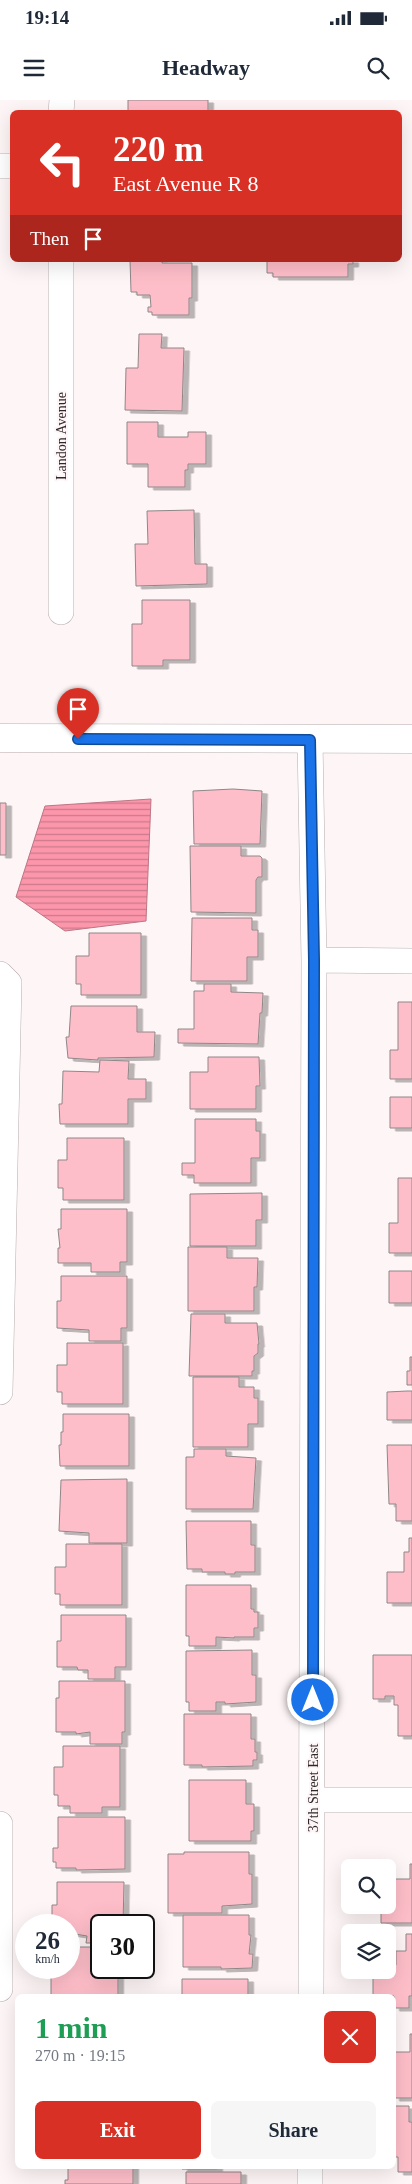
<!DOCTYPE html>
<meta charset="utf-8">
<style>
body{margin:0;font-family:Georgia,serif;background:#f6f6f7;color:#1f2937;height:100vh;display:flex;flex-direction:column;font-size:19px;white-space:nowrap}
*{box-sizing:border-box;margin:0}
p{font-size:16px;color:#747a83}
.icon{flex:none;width:28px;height:28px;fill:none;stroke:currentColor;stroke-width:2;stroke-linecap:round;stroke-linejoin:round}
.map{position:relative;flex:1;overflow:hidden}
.side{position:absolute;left:15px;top:1894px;width:381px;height:175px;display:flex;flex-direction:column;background:#fff;border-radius:8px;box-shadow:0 5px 20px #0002}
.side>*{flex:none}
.banner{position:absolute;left:10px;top:10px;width:392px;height:152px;border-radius:8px;box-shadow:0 5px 20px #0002;background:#d93025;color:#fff;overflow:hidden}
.controls{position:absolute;left:341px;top:1759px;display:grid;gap:10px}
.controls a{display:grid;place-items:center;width:55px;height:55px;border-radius:8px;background:#fff;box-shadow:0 5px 20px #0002;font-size:25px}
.speed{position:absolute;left:15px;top:1814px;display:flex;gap:10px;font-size:25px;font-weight:700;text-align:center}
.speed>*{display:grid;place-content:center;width:65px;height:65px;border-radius:50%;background:#fff;box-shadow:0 5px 20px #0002;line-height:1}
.speed small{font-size:12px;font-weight:400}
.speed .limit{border:2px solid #111;border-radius:8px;background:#fff;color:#111}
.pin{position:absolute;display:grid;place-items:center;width:42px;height:42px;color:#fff;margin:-51px -21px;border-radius:50% 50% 50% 0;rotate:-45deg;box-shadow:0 0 5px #0007}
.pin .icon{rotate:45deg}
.me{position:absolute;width:55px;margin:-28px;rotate:0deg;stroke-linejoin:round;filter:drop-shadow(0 0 4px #0008)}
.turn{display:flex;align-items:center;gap:18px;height:105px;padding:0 20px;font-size:22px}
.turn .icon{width:65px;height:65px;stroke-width:2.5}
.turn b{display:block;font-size:35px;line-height:42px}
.then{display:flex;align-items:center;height:48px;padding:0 20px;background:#0003;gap:10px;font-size:19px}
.round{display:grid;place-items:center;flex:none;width:52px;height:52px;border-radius:8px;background:#f6f6f7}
.head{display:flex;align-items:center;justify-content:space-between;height:85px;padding:0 20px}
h1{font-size:30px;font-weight:700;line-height:38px;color:#1e9e55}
.action{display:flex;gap:10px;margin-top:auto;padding:10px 20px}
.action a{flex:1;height:58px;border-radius:8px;background:#d93025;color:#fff;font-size:20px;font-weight:700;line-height:58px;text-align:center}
.action a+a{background:#f6f6f7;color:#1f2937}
.status{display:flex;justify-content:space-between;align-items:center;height:35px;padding:0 25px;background:#fff;direction:ltr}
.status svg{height:14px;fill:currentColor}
header{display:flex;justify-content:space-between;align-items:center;height:65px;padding:0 20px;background:#fff;font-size:22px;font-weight:700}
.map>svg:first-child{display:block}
</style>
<div class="status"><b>19:14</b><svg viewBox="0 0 49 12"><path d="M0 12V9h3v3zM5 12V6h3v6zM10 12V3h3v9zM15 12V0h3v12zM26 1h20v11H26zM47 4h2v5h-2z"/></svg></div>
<header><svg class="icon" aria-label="menu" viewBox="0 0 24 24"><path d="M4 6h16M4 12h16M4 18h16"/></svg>Headway<svg class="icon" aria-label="search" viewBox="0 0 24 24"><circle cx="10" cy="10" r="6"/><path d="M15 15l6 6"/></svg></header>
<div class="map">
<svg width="412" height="2084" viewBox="0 0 412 2084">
<defs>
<pattern id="water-rules" width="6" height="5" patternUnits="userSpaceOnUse" patternTransform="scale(1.25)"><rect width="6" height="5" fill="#fc96ab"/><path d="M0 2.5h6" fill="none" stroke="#cc7a8b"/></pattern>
<filter id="shadow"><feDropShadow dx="5.5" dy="3" stdDeviation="0" flood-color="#0004"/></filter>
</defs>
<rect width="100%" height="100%" fill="#fef5f6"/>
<!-- water -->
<path fill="url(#water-rules)" stroke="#be7584" d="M151,699L146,821L65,831L16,797L45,706Z"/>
<!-- building -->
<path fill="#febec9" stroke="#908687" filter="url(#shadow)" d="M128,0H208V12H128Z
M130,160H162V163H192V198H189V215H152V212H148V207H151L150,195H137V192H131Z
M267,160H353V164H348V177H273V173H267Z
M139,234H162L161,248H184L182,311L125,310L126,268H138Z
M127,322H158V337H188V332H206V364H188V370H185V387H148V364H127Z
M194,410L195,464H207V484L136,486L135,444H148L147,411Z
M142,500H190V560H163V566H132V524H142Z
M233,689L262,691L260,744H194L193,691Z
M0,703H6V755H0Z
M190,746H241V756H260L262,758V777H258L256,780V813L191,812Z
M192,818H252V830H258V857H247V881H191Z
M89,833H141V895H81V884H76V856H89Z
M204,884H231V892L263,893L262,913H260L258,944L178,943V929H194V891H204Z
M398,902H412V979H390V950H398Z
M71,906H137V932H155L154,957L98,958V960L68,958L66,937H69Z
M208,957H259L260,986H256V1009H190V972H208Z
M100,960L129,961L128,979H146V999H128V1024H60L59,1004H62L63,971L99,972Z
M390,997H412V1028H390Z
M195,1019H256V1031H260V1058H251V1083H194V1075H182V1063H195Z
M67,1038H124V1100H63V1088H58V1060H67Z
M398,1078H412V1153H389V1123H398Z
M262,1093V1120H256V1146H190V1094Z
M61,1109H127V1162H120V1172H91V1163H58V1148H60L58,1129H61Z
M188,1147H227V1158H258L257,1187H254V1211H188Z
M389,1171H412V1203H389Z
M61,1176H127V1228H121V1241H89V1230L57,1228V1201H61Z
M191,1214H225V1223H257L259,1244H258V1253L254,1256V1271H252V1276H189Z
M67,1243H123V1304H62V1292H57V1265H67Z
M410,1257H412V1285H407V1271H410Z
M193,1277H239V1287H254V1298H258V1324H248V1347H193Z
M407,1291H412V1320H387V1292Z
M63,1314H129V1366H60L59,1345H61V1332H63Z
M387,1345H412V1421H396V1404H389Z
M194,1349H226V1356L256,1358L253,1409H186V1357H194Z
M127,1379V1443H89V1433L59,1431L61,1380Z
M186,1421H251V1445H255V1472H235V1474H225V1472H202V1469H187Z
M409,1438H412V1503H387V1472H404V1452H409Z
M66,1444H122V1505H60V1494H55V1467H66Z
M186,1485H251V1509H254V1512H258V1528H254V1537H234V1538L216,1537V1546H189V1536H186Z
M61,1515H126V1567H115V1579H88V1570H78L77,1567H57V1541H61Z
M252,1550V1575H256V1602L225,1604V1602H216V1611H189V1602H186V1551Z
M373,1555H412V1636H398V1605H394V1596H385V1599H373Z
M59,1581H125V1632H122V1644H90V1632L76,1634V1632H56V1598H59Z
M184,1614H251V1639H255V1652H257V1660H253V1666L202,1667V1665H184Z
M63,1646H120V1707H102V1713H70V1706H58V1695H54V1667H63Z
M189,1680H246V1704H254V1731H251V1741H189Z
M58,1717H125V1769L76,1770V1768H56V1762H53V1748H58Z
M184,1752H249V1774H252V1804L222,1806V1813H168V1754H184Z
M410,1764H412V1823H381V1805H388V1779H410Z
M57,1782H124L123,1825H101V1843H86L87,1836L69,1833V1825H52V1805H57Z
M183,1815H249V1835H251L249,1854H253L252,1868L221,1869V1867H183Z
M406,1834H412V1896H409V1908H394V1896H373V1870H388V1865H396V1851H406Z
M69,1847H101V1868H118V1896H51V1871H62V1868H69Z
M182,1879H248V1896H182Z
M410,1934H412V1998H394V1952H410Z
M394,2006H409V2022H412V2072H398V2057H394Z
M68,2066H133V2084H65V2080H68Z
M182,2066H217V2069H182Z
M186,2072H241V2084H186Z"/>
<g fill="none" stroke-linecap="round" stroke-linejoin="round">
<!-- minor casing -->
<g stroke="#b8adaf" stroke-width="26">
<path id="minor" d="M61,12L62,0
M0,66H12
M61,160V512
M310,640L314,860L311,1896
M314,860L412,861
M0,874L9,883L0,1292
M313,1700H412
M0,1724V1889
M310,2084V2066"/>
</g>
<!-- tertiary casing -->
<g stroke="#b8adaf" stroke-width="29">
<path id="tertiary" d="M0,638L412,639"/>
</g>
<!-- minor -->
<use href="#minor" stroke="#fff" stroke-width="25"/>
<!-- tertiary -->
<use href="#tertiary" stroke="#fff" stroke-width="28"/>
</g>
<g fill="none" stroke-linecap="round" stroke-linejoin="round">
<!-- route casing -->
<g stroke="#114b97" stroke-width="12">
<path id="route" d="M78,639L310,640L314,860L313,1600"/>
</g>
<!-- route -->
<use href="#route" stroke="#1a73e8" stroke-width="9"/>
</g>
<g text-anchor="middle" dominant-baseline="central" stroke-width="4" stroke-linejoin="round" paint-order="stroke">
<!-- street labels -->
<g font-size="14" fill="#2d292a" stroke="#fef5f6">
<text transform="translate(61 336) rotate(-90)">Landon Avenue</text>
<text transform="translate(313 1688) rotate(-90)">37th Street East</text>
</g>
</g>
</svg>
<div class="controls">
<a><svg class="icon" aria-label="search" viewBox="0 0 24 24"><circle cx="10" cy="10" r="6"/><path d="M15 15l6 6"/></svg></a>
<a><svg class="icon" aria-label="layers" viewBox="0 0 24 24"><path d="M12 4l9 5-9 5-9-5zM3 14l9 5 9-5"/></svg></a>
</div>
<div class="speed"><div>26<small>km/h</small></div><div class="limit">30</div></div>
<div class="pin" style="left:78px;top:639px;background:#d93025"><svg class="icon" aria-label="arrive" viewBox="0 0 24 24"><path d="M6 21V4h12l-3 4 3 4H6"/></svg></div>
<svg class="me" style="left:313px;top:1600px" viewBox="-20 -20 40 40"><circle r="17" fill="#1a73e8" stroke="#fff" stroke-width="3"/><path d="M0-11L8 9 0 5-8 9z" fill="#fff"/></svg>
<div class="banner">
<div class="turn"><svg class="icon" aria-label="left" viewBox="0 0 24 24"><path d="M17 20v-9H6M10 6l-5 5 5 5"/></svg><div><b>220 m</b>East Avenue R 8</div></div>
<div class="then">Then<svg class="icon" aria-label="arrive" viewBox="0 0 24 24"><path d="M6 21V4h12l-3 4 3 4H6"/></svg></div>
</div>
<section class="side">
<div class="head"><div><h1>1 min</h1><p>270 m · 19:15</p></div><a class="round" style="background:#d93025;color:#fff"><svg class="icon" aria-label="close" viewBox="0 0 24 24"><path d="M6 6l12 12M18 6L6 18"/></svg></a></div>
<div class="action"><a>Exit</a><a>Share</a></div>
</section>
</div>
